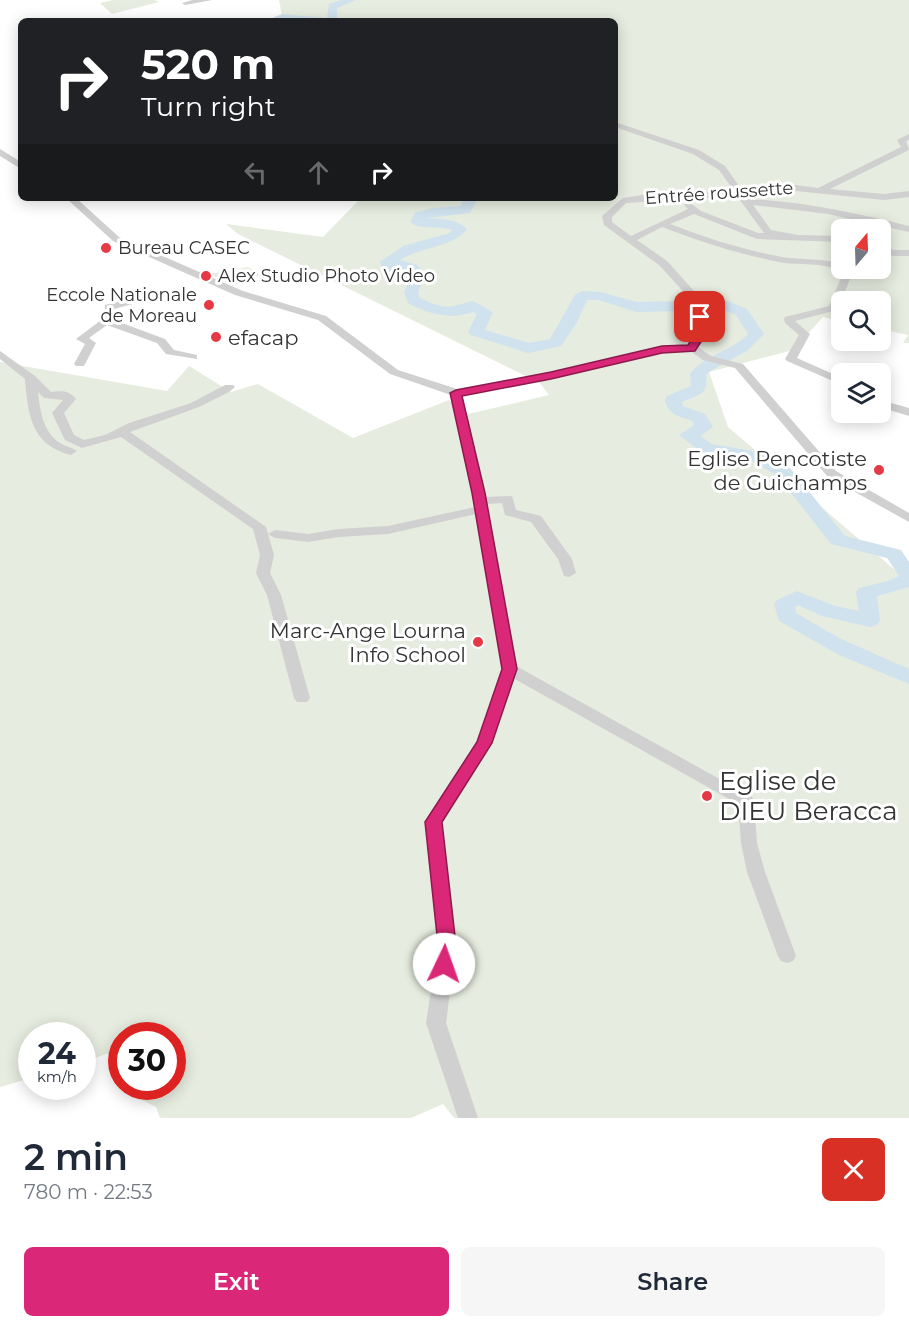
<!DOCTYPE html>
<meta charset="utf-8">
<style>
body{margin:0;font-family:Montserrat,sans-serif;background:#f6f6f7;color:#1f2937;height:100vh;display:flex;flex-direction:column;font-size:22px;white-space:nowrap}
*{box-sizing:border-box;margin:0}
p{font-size:20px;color:#747a83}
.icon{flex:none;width:33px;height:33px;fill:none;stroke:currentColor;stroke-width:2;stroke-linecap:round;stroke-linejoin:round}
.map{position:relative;height:1118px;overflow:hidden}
.sheet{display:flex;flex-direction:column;background:#fff;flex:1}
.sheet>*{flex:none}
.top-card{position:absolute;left:18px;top:18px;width:600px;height:183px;border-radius:9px;box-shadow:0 3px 15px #0003;background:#202124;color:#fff;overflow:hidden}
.needle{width:39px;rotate:19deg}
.tools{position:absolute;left:831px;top:219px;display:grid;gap:12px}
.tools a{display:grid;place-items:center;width:60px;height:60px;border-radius:9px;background:#fff;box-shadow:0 3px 15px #0003;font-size:30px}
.speed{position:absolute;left:18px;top:1022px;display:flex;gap:12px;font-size:30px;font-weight:700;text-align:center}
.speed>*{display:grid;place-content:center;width:78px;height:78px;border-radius:50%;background:#fff;box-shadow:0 3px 15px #0003;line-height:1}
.speed small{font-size:15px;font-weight:400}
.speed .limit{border:9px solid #d22;background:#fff;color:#111}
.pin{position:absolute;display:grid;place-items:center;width:51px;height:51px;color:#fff;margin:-26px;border-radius:12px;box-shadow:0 3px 9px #0006}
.me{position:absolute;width:66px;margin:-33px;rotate:3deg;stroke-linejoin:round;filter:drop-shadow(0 0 4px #0008)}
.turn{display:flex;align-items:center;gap:21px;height:126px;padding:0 24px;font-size:27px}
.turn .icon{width:78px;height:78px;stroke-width:2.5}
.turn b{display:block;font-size:42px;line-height:51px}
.lanes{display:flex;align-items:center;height:57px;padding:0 24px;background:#0003;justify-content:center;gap:30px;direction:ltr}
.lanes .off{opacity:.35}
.round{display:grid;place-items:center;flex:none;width:63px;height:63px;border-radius:9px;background:#f6f6f7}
.overview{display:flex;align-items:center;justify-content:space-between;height:102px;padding:0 24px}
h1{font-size:36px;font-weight:600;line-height:45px}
.primary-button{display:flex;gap:12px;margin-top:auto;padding:12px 24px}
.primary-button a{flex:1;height:69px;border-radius:9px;background:#db2777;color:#fff;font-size:24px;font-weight:600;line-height:69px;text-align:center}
.primary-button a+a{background:#f6f6f7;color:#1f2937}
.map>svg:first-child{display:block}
</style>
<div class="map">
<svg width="909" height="1118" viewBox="0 0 909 1118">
<rect width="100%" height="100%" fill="#fff"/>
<!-- green -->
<path fill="#e6ecdf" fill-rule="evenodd" d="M114,0H154L159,2L112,14L100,3Z
M279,0H909V343H903L908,335L881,329L880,302H842L841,321L823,317L793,350L709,372L728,427L909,582V1118H454L443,1104L411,1118H160L156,1107L130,1094V1086H172V1035H122L121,1049L83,1062L82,1035H32L31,1078L0,1087V362L167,391L189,366L231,392L258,384L353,438L449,400L464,415L549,395L540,383L238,234L226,224L323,237L361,198H615V21H283ZM842,230H880V268H842Z
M248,267L261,275L233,286L210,274Z"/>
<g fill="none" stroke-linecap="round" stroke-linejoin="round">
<!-- river -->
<path fill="#cfe2ee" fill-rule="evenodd" d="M341,0H356L337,8V21H265L282,14L327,18L329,4Z
M464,198H478L470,213L426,218C440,219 456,218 467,229C454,247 421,247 400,260L417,265L425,274L418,293L420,298C446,310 447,308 473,301L493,312L485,330L529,343L550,339L575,295L582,291L600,292L637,302L725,300L747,309L764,334L747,351L710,371L706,375C708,396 699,394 682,402L683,406L705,414L713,427L700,436L712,444L763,453L790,468L845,536L901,550L909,562V587L877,596L880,620L877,625L870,627L822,616L798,605L795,607L796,613L839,638L909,669V684L839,655L779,621L774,604L777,600L797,591L835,606L859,611L856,592L859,588L888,581L899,576L887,558L831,544L778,476L752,461L701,452L679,435L694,425L692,421C679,416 668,415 665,400L667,396L691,386L690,374C705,354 731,352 748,334L736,315L723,310L636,312L599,300H587L576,324L561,346L528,353L471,335L468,332L477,314L473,312C449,320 431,314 409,304L404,293L411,274L403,269L388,272L383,271L380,262L403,246L450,233L452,230C439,225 421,231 410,222L415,213L432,208L460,206Z"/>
<!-- minor -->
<path fill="#d0d0d0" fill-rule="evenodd" d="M193,0H212L185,5L182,3Z
M615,122L699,150L725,166L742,190L796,185L818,188L901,147L897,140L909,134V140L906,141L909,150L830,189L884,194L909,191V197L884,200L796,191L746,195L749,199C804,202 856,213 909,226V232L828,214L753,205L771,230L798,235L842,236V242L757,239L694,214L670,224C706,238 744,250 782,257C802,260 822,258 842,264V268L852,270L853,272L837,310L795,321L810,334L797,358L842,378V385L787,361L785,359L799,335L785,323L784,319L785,317L829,306L843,273C825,261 799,266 779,262C739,254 700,242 662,227L637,240L667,261L704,302L701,305L709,328L698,347L711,356L743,364L836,471L909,513V522L828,477L735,368L703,360L690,351L662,353L551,378L462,395L486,497L512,496L516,510L541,516L572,559L576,573L569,577L564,576L558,559L531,522L505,515L502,503L487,504L516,666L752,797L754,801L757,843L765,872L796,956L793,961L787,963L781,961L778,956L747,872L741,843L738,804L513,678L492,743L441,822L456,945L446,1023L478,1118H458L426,1023L438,945L425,822L476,742L502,669L476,514L388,534L339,537L308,542L275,538L268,534L275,530L308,534L339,529L388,526L475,507L451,395L390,374L318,320L235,295L113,241L66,198H76L119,237L243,291L326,316L398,370L457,389L551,372L662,347L688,345L699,328L691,305L693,302L659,265L604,225L602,216L623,198L642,195L734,191L719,170L693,154L615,127ZM737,196L764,233H758L701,211L689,202L684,205L688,209L631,236L612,222V217L626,203Z
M0,149L21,162V169L0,156Z
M880,246L894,250H909V256H893L880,252Z
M147,294L152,297L151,299L114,309V320L165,339L174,350L197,355V359L166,354L157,343L107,325L89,338L96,343L84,366H76L74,364L85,344L76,339L105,317V305Z
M0,351L35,376L51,392C62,391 68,390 76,399L64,413L74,435L84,440L105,435L129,423L191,403L225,385H233L235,387L229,392L199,407L130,432L266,527L274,555L270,573L281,595L310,698L307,702H297L294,698L267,595L256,573L260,555L253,529L121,437L82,448L65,440L52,413L63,400L44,398L38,392C40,411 43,432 60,443C66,447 72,447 77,451L71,455C31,445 28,415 25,379L0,359Z
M880,400L909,408V416L880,407Z"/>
</g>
<!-- route -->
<path fill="#db2777" stroke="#8e194d" stroke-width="1.5" d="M700,313L706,317L710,328L695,351L662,353L551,379L462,396L485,493L517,669L492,743L442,822L456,945L451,970L444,972L438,970L435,964L438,945L425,822L477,742L502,669L472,493L450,393L456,390L551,372L662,346L688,345L699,328L695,317Z"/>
<!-- markers -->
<g fill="#e63946" stroke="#fff" stroke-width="2">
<circle cx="106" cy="248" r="6"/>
<circle cx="206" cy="276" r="6"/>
<circle cx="209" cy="305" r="6"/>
<circle cx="216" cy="337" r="6"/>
<circle cx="879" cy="470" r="6"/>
<circle cx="478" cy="642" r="6"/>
<circle cx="707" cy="796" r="6"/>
</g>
<g text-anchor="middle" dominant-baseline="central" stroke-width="6" stroke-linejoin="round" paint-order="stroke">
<!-- far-street labels -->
<g font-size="18" fill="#333" stroke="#fff">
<text transform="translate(719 193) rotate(-4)">Entrée roussette</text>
</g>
<!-- far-poi labels -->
<g font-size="18" fill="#333" stroke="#fff" text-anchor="start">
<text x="118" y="248">Bureau CASEC</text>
<text x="218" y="276">Alex Studio Photo Video</text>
<text x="197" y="295" text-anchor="end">Eccole Nationale<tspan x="197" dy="21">de Moreau</tspan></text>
</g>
<!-- poi labels -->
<g font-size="21" fill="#333" stroke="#fff" text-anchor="end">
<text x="228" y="337" text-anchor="start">efacap</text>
<text x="867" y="458">Eglise Pencotiste<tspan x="867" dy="24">de Guichamps</tspan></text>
<text x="466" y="630">Marc-Ange Lourna<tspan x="466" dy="24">Info School</tspan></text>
</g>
<!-- near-poi labels -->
<g font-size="26" fill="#333" stroke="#fff" text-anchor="start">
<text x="719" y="781">Eglise de<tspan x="719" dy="30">DIEU Beracca</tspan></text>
</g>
</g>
</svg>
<div class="tools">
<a><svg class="needle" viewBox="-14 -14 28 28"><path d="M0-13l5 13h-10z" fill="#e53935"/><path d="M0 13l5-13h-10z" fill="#747a83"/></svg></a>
<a><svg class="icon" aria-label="search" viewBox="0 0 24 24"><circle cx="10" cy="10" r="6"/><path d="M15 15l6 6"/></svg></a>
<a><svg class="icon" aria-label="layers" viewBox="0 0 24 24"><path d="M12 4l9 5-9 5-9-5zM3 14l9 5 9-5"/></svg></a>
</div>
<div class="speed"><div>24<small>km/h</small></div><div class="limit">30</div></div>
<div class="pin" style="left:700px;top:317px;background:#d93025"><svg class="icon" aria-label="arrive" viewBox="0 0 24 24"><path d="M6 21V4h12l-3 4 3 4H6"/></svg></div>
<svg class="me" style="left:444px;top:964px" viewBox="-20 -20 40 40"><circle r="19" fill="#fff"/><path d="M0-13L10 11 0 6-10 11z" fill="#db2777"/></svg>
<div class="top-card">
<div class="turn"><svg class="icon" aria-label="right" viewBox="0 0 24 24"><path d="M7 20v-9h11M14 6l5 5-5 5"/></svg><div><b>520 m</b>Turn right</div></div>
<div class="lanes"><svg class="icon off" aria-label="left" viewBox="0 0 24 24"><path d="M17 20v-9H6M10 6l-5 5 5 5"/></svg><svg class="icon off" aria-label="ahead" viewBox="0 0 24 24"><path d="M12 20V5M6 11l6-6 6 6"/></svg><svg class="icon" aria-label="right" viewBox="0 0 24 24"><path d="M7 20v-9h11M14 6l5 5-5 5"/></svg></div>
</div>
</div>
<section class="sheet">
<div class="overview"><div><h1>2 min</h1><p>780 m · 22:53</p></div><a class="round" style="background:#d93025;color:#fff"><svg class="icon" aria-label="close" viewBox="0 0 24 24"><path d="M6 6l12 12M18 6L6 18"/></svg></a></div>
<div class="primary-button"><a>Exit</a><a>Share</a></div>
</section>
